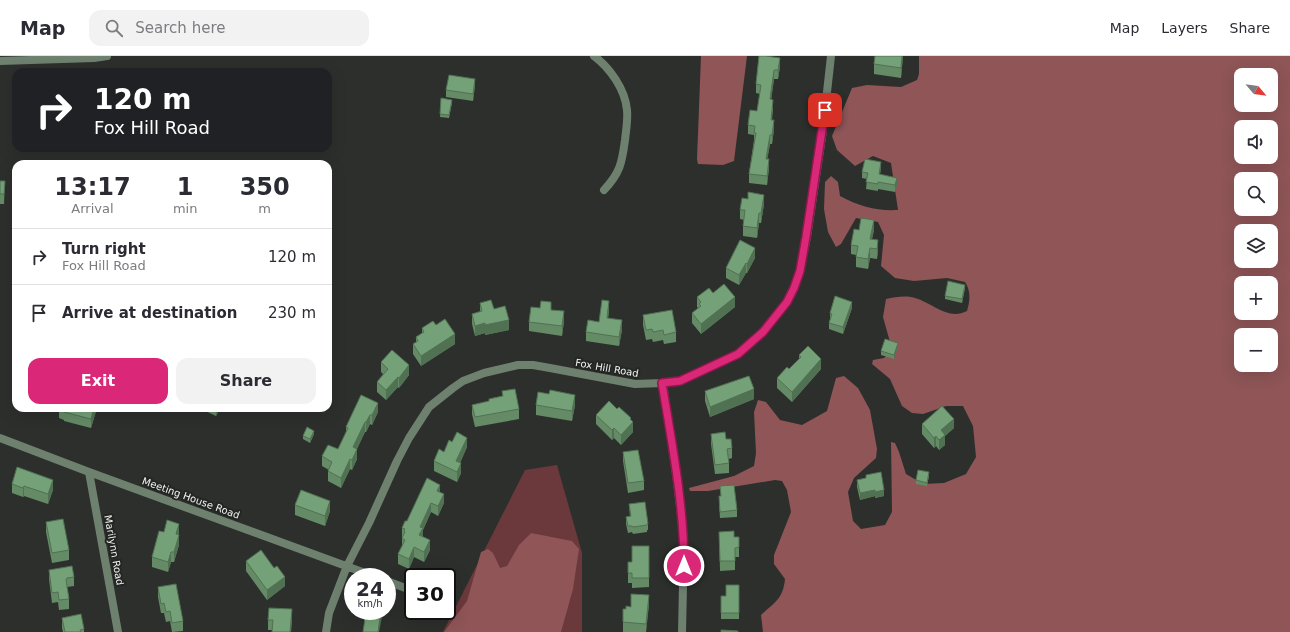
<!DOCTYPE html>
<meta charset="utf-8">
<style>
body{margin:0;font-family:"DejaVu Sans",sans-serif;background:#f2f2f3;color:#2b2b33;height:100vh;display:flex;flex-direction:column;font-size:15px;white-space:nowrap}
*{box-sizing:border-box;margin:0}
p{font-size:13px;color:#7c7c81}
.icon{flex:none;width:22px;height:22px;fill:none;stroke:currentColor;stroke-width:2;stroke-linecap:round;stroke-linejoin:round}
.map{position:relative;flex:1;overflow:hidden}
.panel{position:absolute;left:12px;top:104px;width:320px;height:252px;display:flex;flex-direction:column;background:#fff;border-radius:12px;box-shadow:0 4px 16px #0002}
.panel>*{flex:none}
.hud{position:absolute;left:12px;top:12px;width:320px;height:84px;border-radius:12px;box-shadow:0 4px 16px #0002;background:#202124;color:#fff;overflow:hidden}
.needle{width:26px;rotate:119deg}
.buttons{position:absolute;left:1234px;top:12px;display:grid;gap:8px}
.buttons a{display:grid;place-items:center;width:44px;height:44px;border-radius:8px;background:#fff;box-shadow:0 4px 16px #0002;font-size:20px}
.speed{position:absolute;left:344px;top:512px;display:flex;gap:8px;font-size:20px;font-weight:700;text-align:center}
.speed>*{display:grid;place-content:center;width:52px;height:52px;border-radius:50%;background:#fff;box-shadow:0 4px 16px #0002;line-height:1}
.speed small{font-size:10px;font-weight:400}
.speed .limit{border:2px solid #111;border-radius:6px;background:#fff;color:#111}
.pin{position:absolute;display:grid;place-items:center;width:34px;height:34px;color:#fff;margin:-17px;border-radius:8px;box-shadow:0 2px 6px #0006}
.me{position:absolute;width:44px;margin:-22px;rotate:0deg;stroke-linejoin:round;filter:drop-shadow(0 0 3px #0008)}
.turn{display:flex;align-items:center;gap:14px;height:84px;padding:0 16px;font-size:18px}
.turn .icon{width:52px;height:52px;stroke-width:2.5}
.turn b{display:block;font-size:28px;line-height:34px}
.eta{display:flex;justify-content:space-evenly;align-items:center;height:68px;text-align:center}
.eta b{font-size:24px;font-weight:700;line-height:28px}
.button{display:flex;gap:8px;margin-top:auto;padding:8px 16px}
.button a{flex:1;height:46px;border-radius:12px;background:#db2777;color:#fff;font-size:16px;font-weight:700;line-height:46px;text-align:center}
.button a+a{background:#f2f2f3;color:#2b2b33}
ul{padding:0;list-style:none}
li{display:flex;align-items:center;gap:12px;height:56px;padding:0 16px;border-top:1px solid #e1e1e2}
li div{flex:1}
li b{display:block;font-size:15px}
li em{font-style:normal}
header{display:flex;align-items:center;gap:24px;box-sizing:border-box;height:56px;padding:0 20px;background:#fff;border-bottom:1px solid #e1e1e2}
header strong{font-size:19px}
nav{display:flex;gap:22px;margin-inline-start:auto;font-size:14px}
.search{width:280px;height:36px;background:#f2f2f3;display:flex;align-items:center;gap:10px;box-sizing:border-box;padding:0 14px;border-radius:12px;color:#7c7c81;font-size:15px}
.map>svg:first-child{display:block}
</style>
<header>
<strong>Map</strong>
<div class="search"><svg class="icon" aria-label="search" viewBox="0 0 24 24"><circle cx="10" cy="10" r="6"/><path d="M15 15l6 6"/></svg>Search here</div>
<nav><a>Map</a><a>Layers</a><a>Share</a></nav>
</header>
<div class="map">
<svg width="1290" height="576" viewBox="0 0 1290 576">
<rect width="100%" height="100%" fill="#2d2f2d"/>
<!-- green -->
<path fill="#6b393b" d="M557,409L582,497V576H443L525,414Z"/>
<!-- forest -->
<path fill="#8f5557" fill-rule="evenodd" d="M701,0H747L734,105L723,109L698,108L697,103Z
M919,0H1290V576H763L761,559C775,546 783,543 785,523L774,508V499L791,456L787,434L782,425L775,424L708,435H690L689,432L734,420L754,410L756,397L754,356L758,344L766,346L780,364L802,369L827,355L836,322L844,320L858,332L870,354L877,393L876,402L854,422L848,436L853,465L861,473L885,469L892,456L891,386L895,387L899,396L906,418L923,428L944,427L966,418L976,401L973,370L963,350H946L923,358L912,357L902,350L890,323L872,308L873,304L884,302L889,297L890,286L883,261L886,243C896,241 905,239 915,242C933,247 948,265 967,255C970,245 971,235 965,226L947,222L914,225L895,222L881,210L884,179L878,166L856,162L841,188L836,191L828,176L824,153L825,126L831,120L838,126L840,140C861,151 876,155 898,154L891,107L873,100L855,110L837,94L832,80L852,32L867,29L901,31L917,24L919,18ZM1241,19H1271V49H1241ZM1241,71H1271V101H1241ZM1241,123H1271V153H1241ZM1241,175H1271V205H1241ZM1241,227H1271V257H1241ZM1241,279H1271V309H1241Z
M531,477L572,485L579,493L573,533L561,576H444L467,545L481,496L488,493L493,497L500,512L507,510L519,489Z"/>
<g fill="none" stroke-linecap="round" stroke-linejoin="round">
<!-- street -->
<path stroke="#6e816f" stroke-width="8" d="M594,0C610,12 625,33 627,54C628,64 626,74 625,84C622,107 620,117 604,134
M0,5L94,2L107,0
M663,327L677,425L684,484L682,576
M0,382L89,416L376,521
M89,416L118,576
M387,525L413,535
M326,576L329,557L347,510L369,467L397,405L409,382L429,351L453,332L463,325L484,317L518,309H533L550,312L635,328L663,327L680,325L738,298L763,276L787,246L794,232L800,215L807,181L822,81L831,0"/>
</g>
<!-- wall -->
<path fill="#648a66" d="M759,0L780,11L778,23H774L771,44L773,53L772,64L774,73L772,88H770L767,103L769,112L767,129L749,127V118L754,84V79L748,78V69L757,55L760,38L756,37V28Z
M875,0H903L901,22L874,18V8Z
M475,29L473,45L446,41V34Z
M441,42L452,47L449,62L440,61Z
M881,112L880,118L897,128L895,136L878,133V135L866,133L867,123L862,122V116Z
M0,125H5L4,148H0Z
M764,148L761,167H759L757,182L743,180V170L744,164L740,163V154Z
M859,174H874L872,183L878,194L877,203L870,202L868,213L856,211V199L851,198V189Z
M755,202L747,217H746L739,229L726,222V212Z
M965,232L962,247L945,243V240Z
M713,237L735,251L701,278L692,267V257L698,252L697,251V241Z
M480,247L494,253L509,274L485,279V277L475,280L472,268V258L480,256Z
M852,252L843,278L829,273V267L830,264V257Z
M551,254L564,265L562,280L529,275V266Z
M609,255L608,262L622,274L619,290L586,285V276L599,266Z
M643,259L676,276V286L664,288L663,284L653,286L652,283L646,284L643,269Z
M436,269L455,288L421,310L413,298V288L416,287V281L422,277V272Z
M898,290L894,303L881,299V295Z
M799,299L821,313L792,346L777,332V322L789,313L799,303Z
M381,306L409,319L399,332L398,331L386,344L377,336V326L383,318L381,316Z
M502,335L519,353V363L475,371L472,358V349L489,346V343L502,340Z
M705,335L754,343L710,361L705,345Z
M549,338L575,349L572,365L536,359V349Z
M361,339L378,356L372,369L370,368L366,376H365L357,393V403L352,414L350,413L341,432L328,425V415L329,414L322,410V400L338,393L346,377V371Z
M59,352H97L91,372L64,365V364L59,362Z
M199,352H220L216,360Z
M617,353L631,364L633,376L621,389L614,382L612,384L596,368V359Z
M922,368L954,372L945,380V389L939,394L936,390L934,392L922,378Z
M314,378L310,387L303,383V380Z
M711,378L726,383L732,392V402L729,403V417L715,418L711,388Z
M467,391L460,407L461,417L457,426L434,415V405L444,396Z
M623,396L644,425V434L628,437L623,405Z
M866,419L884,440L875,442V440L860,444L857,431V424L866,422Z
M929,420L927,430L916,428V424Z
M12,428L53,434L48,448L24,440L23,441L12,437Z
M720,430L737,454V461L720,462L719,447V440H721Z
M440,436L444,447L438,460L431,456L423,474V481L430,494L424,506L414,501L409,513L398,508V498L402,490V472L407,465Z
M629,448L648,468V474H647V476L633,478L632,476L628,477L626,468V461H630Z
M295,449L330,455L325,470L295,459Z
M46,466L69,494V504L52,507L46,476Z
M164,476L179,478V489L174,506H171L168,516L152,511V501Z
M719,476L734,481L739,491V501H735V514L720,515Z
M649,490V531L632,532V527H628V506H632Z
M246,505L285,530L267,544L246,515Z
M49,514L74,521V530L67,531L69,543V553L59,554L58,546L52,547L49,523Z
M739,529V563H721V540H726Z
M158,531L183,565V575L172,576L170,565L166,566L164,557H161L158,541Z
M649,548L646,576H623V566L626,553L631,551Z
M62,562L84,573V576H63L62,572Z
M292,563L291,576H272V574H268V564Z"/>
<!-- shaded-wall -->
<path fill="#517153" d="M902,0H903L901,22V12Z
M780,2V11L778,23V14Z
M774,14V23L770,52V43Z
M475,23V29L473,45V38Z
M774,64V73L772,88V79Z
M770,79V88L766,112V103Z
M769,103V112L767,129V120Z
M881,106V112L879,125V118Z
M897,122V128L895,136V129Z
M764,139V148L761,167V157Z
M759,157V167L757,182V172Z
M874,164V174L870,192V183Z
M878,184V194L877,203V193Z
M755,192V202L747,217V208Z
M870,192V202L868,213V203Z
M746,207V217L739,229V219Z
M965,229V232L962,247V243Z
M735,241V251L701,278V268Z
M609,245V255L607,272V262Z
M852,246V252L843,278V271Z
M564,255V265L562,280V270Z
M509,264V274L485,279V269Z
M622,264V274L619,290V281Z
M485,267V277L475,280V270Z
M455,278V288L421,310V300Z
M898,287V290L894,303V299Z
M821,303V313L792,346V336Z
M409,309V319L399,332V322Z
M398,321V331L386,344V334Z
M754,333V343L710,361V351Z
M575,339V349L572,365V355Z
M378,347V356L372,369V359Z
M94,352H97L91,372V363Z
M216,352H220L216,360Z
M370,359V368L366,376V366Z
M631,362V369L633,366V376L621,389V379Z
M954,363V372L945,380V389L939,394V384L941,374Z
M365,366V376L353,401V391Z
M614,372V382L612,384V374Z
M314,375V378L310,387V383Z
M936,380V390L934,392V382Z
M467,382V391L456,415V405Z
M357,393V403L352,414V404Z
M350,403V413L341,432V422Z
M461,407V417L457,426V416Z
M53,424V434L48,448V438Z
M440,429V439L437,435Z
M24,430V440L23,441V432Z
M875,434V440L860,444V437Z
M884,434V440L875,442V436Z
M444,438V447L438,460V450Z
M330,445V455L325,470V460Z
M431,447V456L423,474V482L419,479L420,471Z
M179,468V478L176,488V478Z
M179,479V489L174,506V496Z
M430,484V494L424,506V496Z
M414,491V501L409,513V503Z
M171,496V506L168,516V506Z
M285,521V530L267,544V534Z
M649,539V548L646,576V568Z
M292,553L291,576H290Z
M381,555L382,561L379,576H378Z"/>
<!-- building -->
<path fill="#74a177" stroke="#517153" d="M759,0H766L780,2L778,14H774L770,43L773,44L771,64H774L772,79H770L766,103H769L767,120L749,118L756,77H754L755,70L748,69L750,54L757,55L761,29L756,28Z
M875,0H902L901,12L874,8Z
M449,19L475,23L473,38L446,34Z
M441,42L452,44L449,59L440,58Z
M865,103L881,106L879,118L897,122L895,129L878,126V128L866,126L868,117L862,116Z
M0,125H5L4,138H0Z
M748,136L764,139L761,157H759L757,172L743,170L745,154H740L742,142L748,143Z
M861,162L874,164L870,183L878,184L877,193L870,192L868,203L856,201L858,190L851,189L854,173L859,174Z
M740,184L755,192L747,208L746,207L739,219L726,212Z
M948,225L965,229L962,243L945,240Z
M724,228L735,241L701,268L692,257L701,250L699,248L701,246L697,241L709,232L713,237Z
M835,240L852,246L843,271L829,267L832,258L830,257Z
M491,244L494,253L505,250L509,264L485,269V267L475,270L472,258L482,255L480,247Z
M602,244L609,245L607,262L622,264L619,281L586,276L588,264L599,266Z
M541,245L551,246V254L564,255L562,270L529,266L531,251L540,252Z
M672,254L676,276L664,279L663,274L653,276L652,273L646,274L643,259Z
M445,263L455,278L421,300L413,288L418,285L416,281L424,276L422,272L433,265L436,269Z
M885,283L898,287L894,299L881,295Z
M808,290L821,303L792,336L777,322L787,311L789,313L801,301L799,299Z
M392,294L409,309L399,322L398,321L386,334L377,326L388,313L381,306Z
M749,320L754,333L710,351L705,335Z
M515,333L519,353L475,361L472,349L489,345V343L503,340L502,335Z
M550,334L575,339L572,355L536,349L538,336L549,338Z
M361,339L378,347L372,359H370L366,366H365L353,391L357,393L352,404L350,403L341,422L328,415L332,406L322,400L328,389L338,393L348,372L346,371Z
M609,345L617,353L619,351L631,362L630,363L633,366L621,379L614,372L612,374L596,359Z
M942,350L954,363L941,374L945,379L939,384L936,380L934,382L922,368Z
M59,352H94L91,363L64,356L65,354Z
M307,371L314,375L310,383L303,380Z
M457,376L467,382L456,405L461,407L457,416L434,405L439,393L444,396L449,384L452,386Z
M725,376L726,383H731L732,392L727,393L729,407L715,409L711,378Z
M638,394L644,425L628,427L623,396Z
M17,411L53,424L48,438L24,430L23,432L12,428Z
M918,414L929,416L927,427L916,424Z
M881,416L884,434L875,436V434L860,437L857,424L866,422V419Z
M427,422L440,429L437,435L444,438L438,450L431,447L420,471L423,472L419,479L430,484L424,496L414,491L409,503L398,498L405,484L402,482L405,476L404,475L405,473L402,472L405,465H407Z
M734,429L737,454L720,456L719,440H721L720,430Z
M301,434L330,445L325,460L295,449Z
M645,446L648,468H647V469L633,471L632,470H628L626,461L631,460L629,448Z
M63,463L69,494L52,497L46,466Z
M167,464L179,468L176,478L179,479L174,496H171L168,506L152,501L159,475L164,476Z
M734,475V481H739V491L735,492V505H720L719,476Z
M632,490H649V522H632V517H628V506H632Z
M261,494L274,512L277,510L285,521L267,534L246,505Z
M72,510L74,521L67,522L66,524L69,543L59,544L58,536L52,537L49,514Z
M176,528L183,565L172,567L170,555L166,556L164,547L161,548L158,531Z
M726,529H739V557H721V540H726Z
M631,538L649,539L646,568L623,566V553H626V550L631,551Z
M269,552L292,553L290,576H272L273,564H268Z
M366,555H381L378,576H363Z
M81,558L84,573L80,574L81,576H65L62,562Z
M721,574L738,575V576H721Z"/>
<g fill="none" stroke-linecap="round" stroke-linejoin="round">
<!-- route casing -->
<g stroke="#8e194d" stroke-width="10">
<path id="route" d="M684,510C684,449 672,388 662,327L680,325L738,298L763,276L787,246L794,232L800,215L806,181L825,54"/>
</g>
<!-- route -->
<use href="#route" stroke="#db2777" stroke-width="7"/>
</g>
<g text-anchor="middle" dominant-baseline="central" stroke-width="4" stroke-linejoin="round" paint-order="stroke">
<!-- street labels -->
<g font-size="10" fill="#f1f3f1" stroke="#232623">
<text transform="translate(607 312) rotate(10)">Fox Hill Road</text>
<text transform="translate(191 442) rotate(20)">Meeting House Road</text>
<text transform="translate(114 494) rotate(80)">Marilynn Road</text>
</g>
</g>
</svg>
<div class="buttons">
<a><svg class="needle" viewBox="-14 -14 28 28"><path d="M0-13l5 13h-10z" fill="#e53935"/><path d="M0 13l5-13h-10z" fill="#7c7c81"/></svg></a>
<a><svg class="icon" aria-label="sound" viewBox="0 0 24 24"><path d="M4 9h4l5-4v14l-5-4H4zM17 9q2 3 0 6"/></svg></a>
<a><svg class="icon" aria-label="search" viewBox="0 0 24 24"><circle cx="10" cy="10" r="6"/><path d="M15 15l6 6"/></svg></a>
<a><svg class="icon" aria-label="layers" viewBox="0 0 24 24"><path d="M12 4l9 5-9 5-9-5zM3 14l9 5 9-5"/></svg></a>
<a>+</a>
<a>−</a>
</div>
<div class="speed"><div>24<small>km/h</small></div><div class="limit">30</div></div>
<div class="pin" style="left:825px;top:54px;background:#d93025"><svg class="icon" aria-label="arrive" viewBox="0 0 24 24"><path d="M6 21V4h12l-3 4 3 4H6"/></svg></div>
<svg class="me" style="left:684px;top:510px" viewBox="-20 -20 40 40"><circle r="17" fill="#db2777" stroke="#fff" stroke-width="3"/><path d="M0-11L8 9 0 5-8 9z" fill="#fff"/></svg>
<div class="hud">
<div class="turn"><svg class="icon" aria-label="right" viewBox="0 0 24 24"><path d="M7 20v-9h11M14 6l5 5-5 5"/></svg><div><b>120 m</b>Fox Hill Road</div></div>
</div>
<section class="panel">
<div class="eta">
<div><b>13:17</b><p>Arrival</p></div>
<div><b>1</b><p>min</p></div>
<div><b>350</b><p>m</p></div>
</div>
<ul>
<li><svg class="icon" aria-label="right" viewBox="0 0 24 24"><path d="M7 20v-9h11M14 6l5 5-5 5"/></svg><div><b>Turn right</b><p>Fox Hill Road</p></div><em>120 m</em></li>
<li><svg class="icon" aria-label="arrive" viewBox="0 0 24 24"><path d="M6 21V4h12l-3 4 3 4H6"/></svg><div><b>Arrive at destination</b></div><em>230 m</em></li>
</ul>
<div class="button"><a>Exit</a><a>Share</a></div>
</section>
</div>
